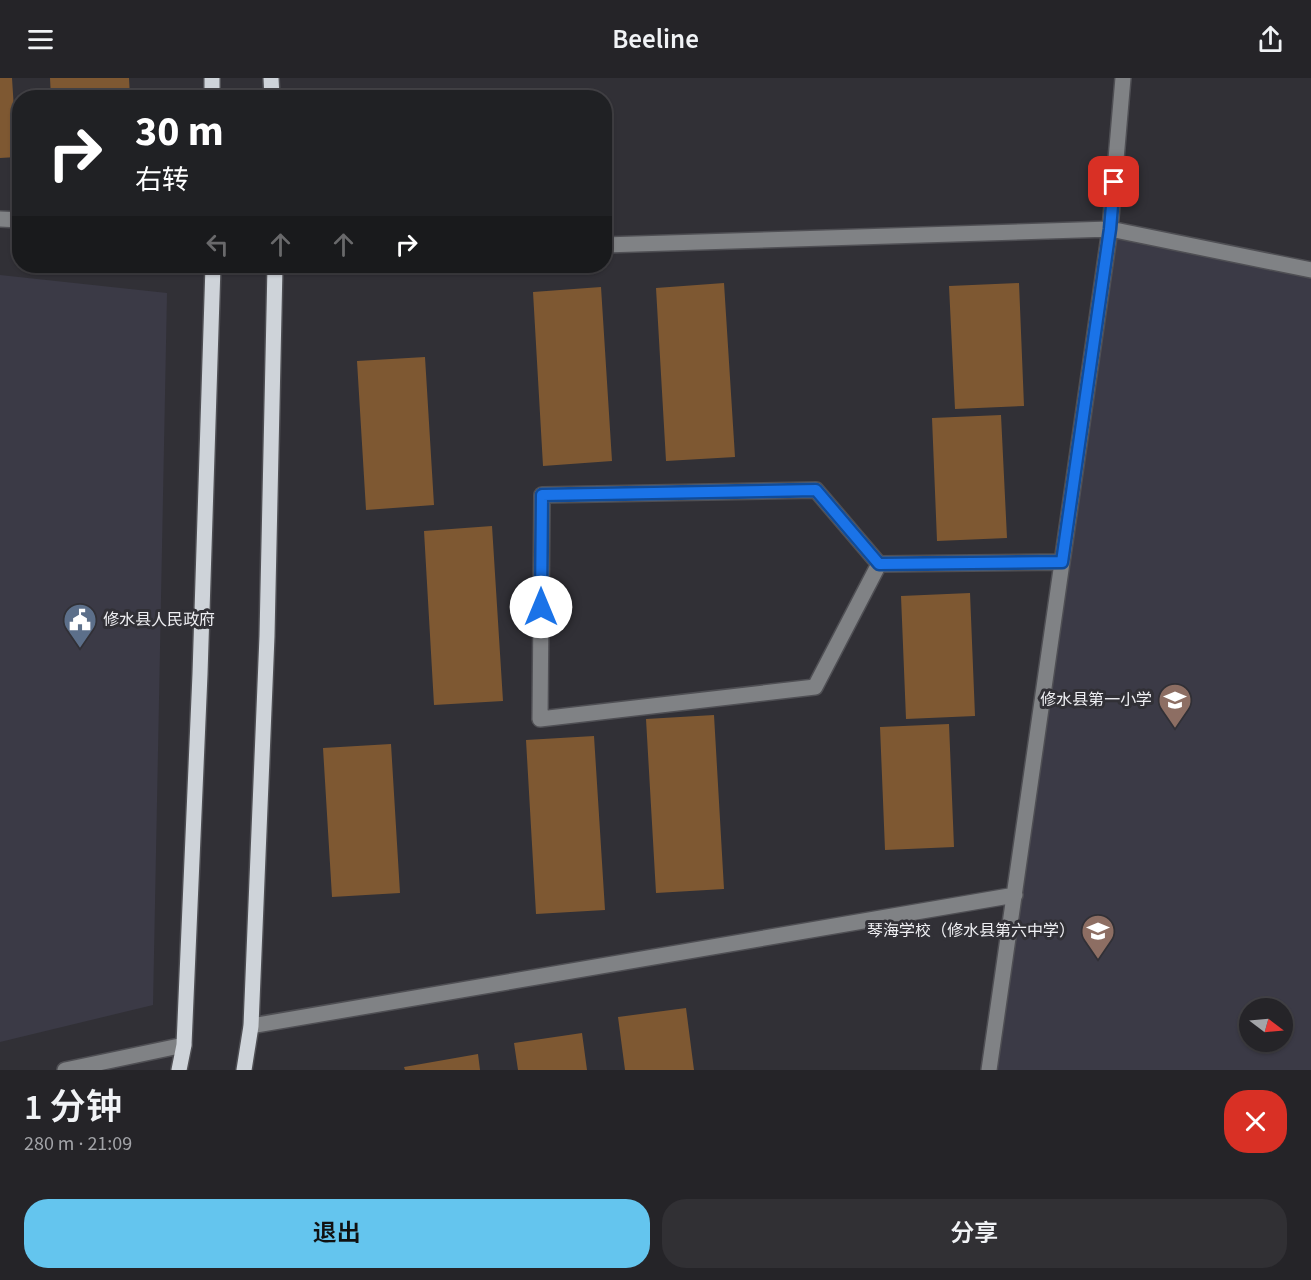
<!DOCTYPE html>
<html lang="zh">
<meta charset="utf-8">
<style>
body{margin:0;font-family:"Source Sans 3","Noto Sans SC",sans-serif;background:#313034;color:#f1f3f6;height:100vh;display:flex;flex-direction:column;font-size:22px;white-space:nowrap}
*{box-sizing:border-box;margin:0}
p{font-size:20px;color:#a3a4a8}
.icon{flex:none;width:33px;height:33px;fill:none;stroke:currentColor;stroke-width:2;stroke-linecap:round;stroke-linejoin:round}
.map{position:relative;height:992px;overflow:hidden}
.drawer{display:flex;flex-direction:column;background:#252428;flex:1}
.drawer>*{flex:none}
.guide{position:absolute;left:12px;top:12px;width:600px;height:183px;border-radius:24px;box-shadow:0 2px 4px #0004,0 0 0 2px #424145;background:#202124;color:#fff;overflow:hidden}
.needle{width:39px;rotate:106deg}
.tools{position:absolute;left:1239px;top:920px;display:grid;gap:12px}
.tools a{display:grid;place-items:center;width:54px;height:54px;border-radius:50%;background:#252428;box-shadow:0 2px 4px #0004,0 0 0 2px #424145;font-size:30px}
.pin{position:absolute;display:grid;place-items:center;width:51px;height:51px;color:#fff;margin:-26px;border-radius:12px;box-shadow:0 3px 9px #0006}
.me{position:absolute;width:66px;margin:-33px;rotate:0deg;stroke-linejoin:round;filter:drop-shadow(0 0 4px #0008)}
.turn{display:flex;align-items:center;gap:21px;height:126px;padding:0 24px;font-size:27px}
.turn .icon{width:78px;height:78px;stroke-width:2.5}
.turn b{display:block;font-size:42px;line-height:51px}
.lanes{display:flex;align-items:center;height:57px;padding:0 24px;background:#0003;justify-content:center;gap:30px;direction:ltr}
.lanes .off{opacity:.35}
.round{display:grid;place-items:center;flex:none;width:63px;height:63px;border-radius:24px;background:#313034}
.overview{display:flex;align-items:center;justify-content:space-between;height:102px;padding:0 24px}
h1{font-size:36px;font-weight:600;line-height:45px}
.cta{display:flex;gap:12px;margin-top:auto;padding:12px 24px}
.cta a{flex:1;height:69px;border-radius:24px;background:#64c5ee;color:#111;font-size:24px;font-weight:600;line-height:69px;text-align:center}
.cta a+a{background:#313034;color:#f1f3f6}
header{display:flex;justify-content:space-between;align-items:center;height:78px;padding:0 24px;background:#252428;font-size:27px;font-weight:600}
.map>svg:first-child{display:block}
</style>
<header><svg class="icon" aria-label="menu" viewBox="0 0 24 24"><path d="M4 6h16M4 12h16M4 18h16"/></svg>Beeline<svg class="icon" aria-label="share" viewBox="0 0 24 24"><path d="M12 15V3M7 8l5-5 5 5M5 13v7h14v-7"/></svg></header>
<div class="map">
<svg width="1311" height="992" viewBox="0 0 1311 992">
<rect width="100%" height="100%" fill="#313036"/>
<!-- built -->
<path fill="#3b3a46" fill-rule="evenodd" d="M1110,151L1311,192V992H989ZM1250,930H1282V963H1250Z
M0,197L167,215L153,927L0,964Z"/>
<!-- building -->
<path fill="#7e5832" d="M0,0H12L17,79L0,80Z
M50,0H129L130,20H51Z
M724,205L735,379L666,383L656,210Z
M1019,205L1024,328L955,331L949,208Z
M601,209L612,383L543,388L533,214Z
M425,279L434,427L366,432L357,283Z
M1001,337L1007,460L937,463L932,340Z
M492,448L503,623L434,627L424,453Z
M970,515L975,638L906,641L901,518Z
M714,637L724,811L656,815L646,641Z
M949,646L954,769L885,772L880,649Z
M594,658L605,832L536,836L526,662Z
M391,666L400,815L332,819L323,670Z
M686,930L694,992H625L618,939Z
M582,955L587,992H518L514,965Z
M478,976L480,992H405L404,989Z"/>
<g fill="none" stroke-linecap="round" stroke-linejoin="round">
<!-- minor casing -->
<g stroke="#4f4f54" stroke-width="18">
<path id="minor" d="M0,141L20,142
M604,167L1110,151L1311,192
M879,486L815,609L540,641L542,417L816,412L879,486L1062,484
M251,948L1015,817
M65,992L184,967
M989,992L1110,151L1123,0"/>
</g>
<!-- major casing -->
<g stroke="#4f4f54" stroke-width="18">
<path id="major" d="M212,0V20
M271,0L272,20
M179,992L184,967L200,596L213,188
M244,992L251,948L267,558L275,188"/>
</g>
<!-- minor -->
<use href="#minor" stroke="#808285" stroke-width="15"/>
<!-- major -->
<use href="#major" stroke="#ced3d9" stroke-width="15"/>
</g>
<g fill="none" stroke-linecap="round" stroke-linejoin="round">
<!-- route casing -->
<g stroke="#114b97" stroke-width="15">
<path id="route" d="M541,529L542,417L816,412L879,486L1062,484L1110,151L1114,104"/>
</g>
<!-- route -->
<use href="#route" stroke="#1a73e8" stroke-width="10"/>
</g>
<!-- icons -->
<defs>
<g id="civic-pin" transform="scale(1.725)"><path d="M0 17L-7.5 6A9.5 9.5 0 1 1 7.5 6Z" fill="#5c6f8a" stroke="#313036"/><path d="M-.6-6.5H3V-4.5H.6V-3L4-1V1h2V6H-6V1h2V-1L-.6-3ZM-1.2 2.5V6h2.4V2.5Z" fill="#fff"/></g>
<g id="school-pin" transform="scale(1.725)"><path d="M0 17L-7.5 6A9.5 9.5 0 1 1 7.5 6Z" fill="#8d6e63" stroke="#313036"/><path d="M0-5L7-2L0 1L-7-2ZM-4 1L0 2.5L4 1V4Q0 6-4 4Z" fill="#fff"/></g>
</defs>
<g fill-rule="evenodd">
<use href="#civic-pin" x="80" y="542"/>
<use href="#school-pin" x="1175" y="622"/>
<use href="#school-pin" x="1098" y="853"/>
</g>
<g text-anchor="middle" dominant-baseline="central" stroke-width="6" stroke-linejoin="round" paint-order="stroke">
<!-- poi labels -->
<g font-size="16" fill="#efeff3" stroke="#313036" text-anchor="end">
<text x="103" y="542" text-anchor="start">修水县人民政府</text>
<text x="1152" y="622">修水县第一小学</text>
<text x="1075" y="853">琴海学校（修水县第六中学）</text>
</g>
</g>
</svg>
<div class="tools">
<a><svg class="needle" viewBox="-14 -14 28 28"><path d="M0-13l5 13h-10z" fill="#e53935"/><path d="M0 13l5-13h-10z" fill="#a3a4a8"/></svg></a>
</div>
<div class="pin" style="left:1114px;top:104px;background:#d93025"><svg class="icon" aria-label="arrive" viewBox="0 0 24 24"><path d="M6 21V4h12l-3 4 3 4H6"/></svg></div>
<svg class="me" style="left:541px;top:529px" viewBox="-20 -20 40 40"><circle r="19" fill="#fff"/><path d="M0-13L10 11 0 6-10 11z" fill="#1a73e8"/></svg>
<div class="guide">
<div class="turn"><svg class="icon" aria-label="right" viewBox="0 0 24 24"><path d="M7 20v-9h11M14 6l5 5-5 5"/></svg><div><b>30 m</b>右转</div></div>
<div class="lanes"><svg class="icon off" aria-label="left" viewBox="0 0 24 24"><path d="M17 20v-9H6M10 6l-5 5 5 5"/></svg><svg class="icon off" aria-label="ahead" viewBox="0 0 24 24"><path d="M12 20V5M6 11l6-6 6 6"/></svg><svg class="icon off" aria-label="ahead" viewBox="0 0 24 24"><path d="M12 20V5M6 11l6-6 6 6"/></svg><svg class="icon" aria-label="right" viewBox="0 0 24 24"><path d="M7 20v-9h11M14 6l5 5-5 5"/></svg></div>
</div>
</div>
<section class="drawer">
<div class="overview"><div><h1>1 分钟</h1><p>280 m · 21:09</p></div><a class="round" style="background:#d93025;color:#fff"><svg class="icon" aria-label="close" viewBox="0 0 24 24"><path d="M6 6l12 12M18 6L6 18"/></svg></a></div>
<div class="cta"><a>退出</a><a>分享</a></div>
</section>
